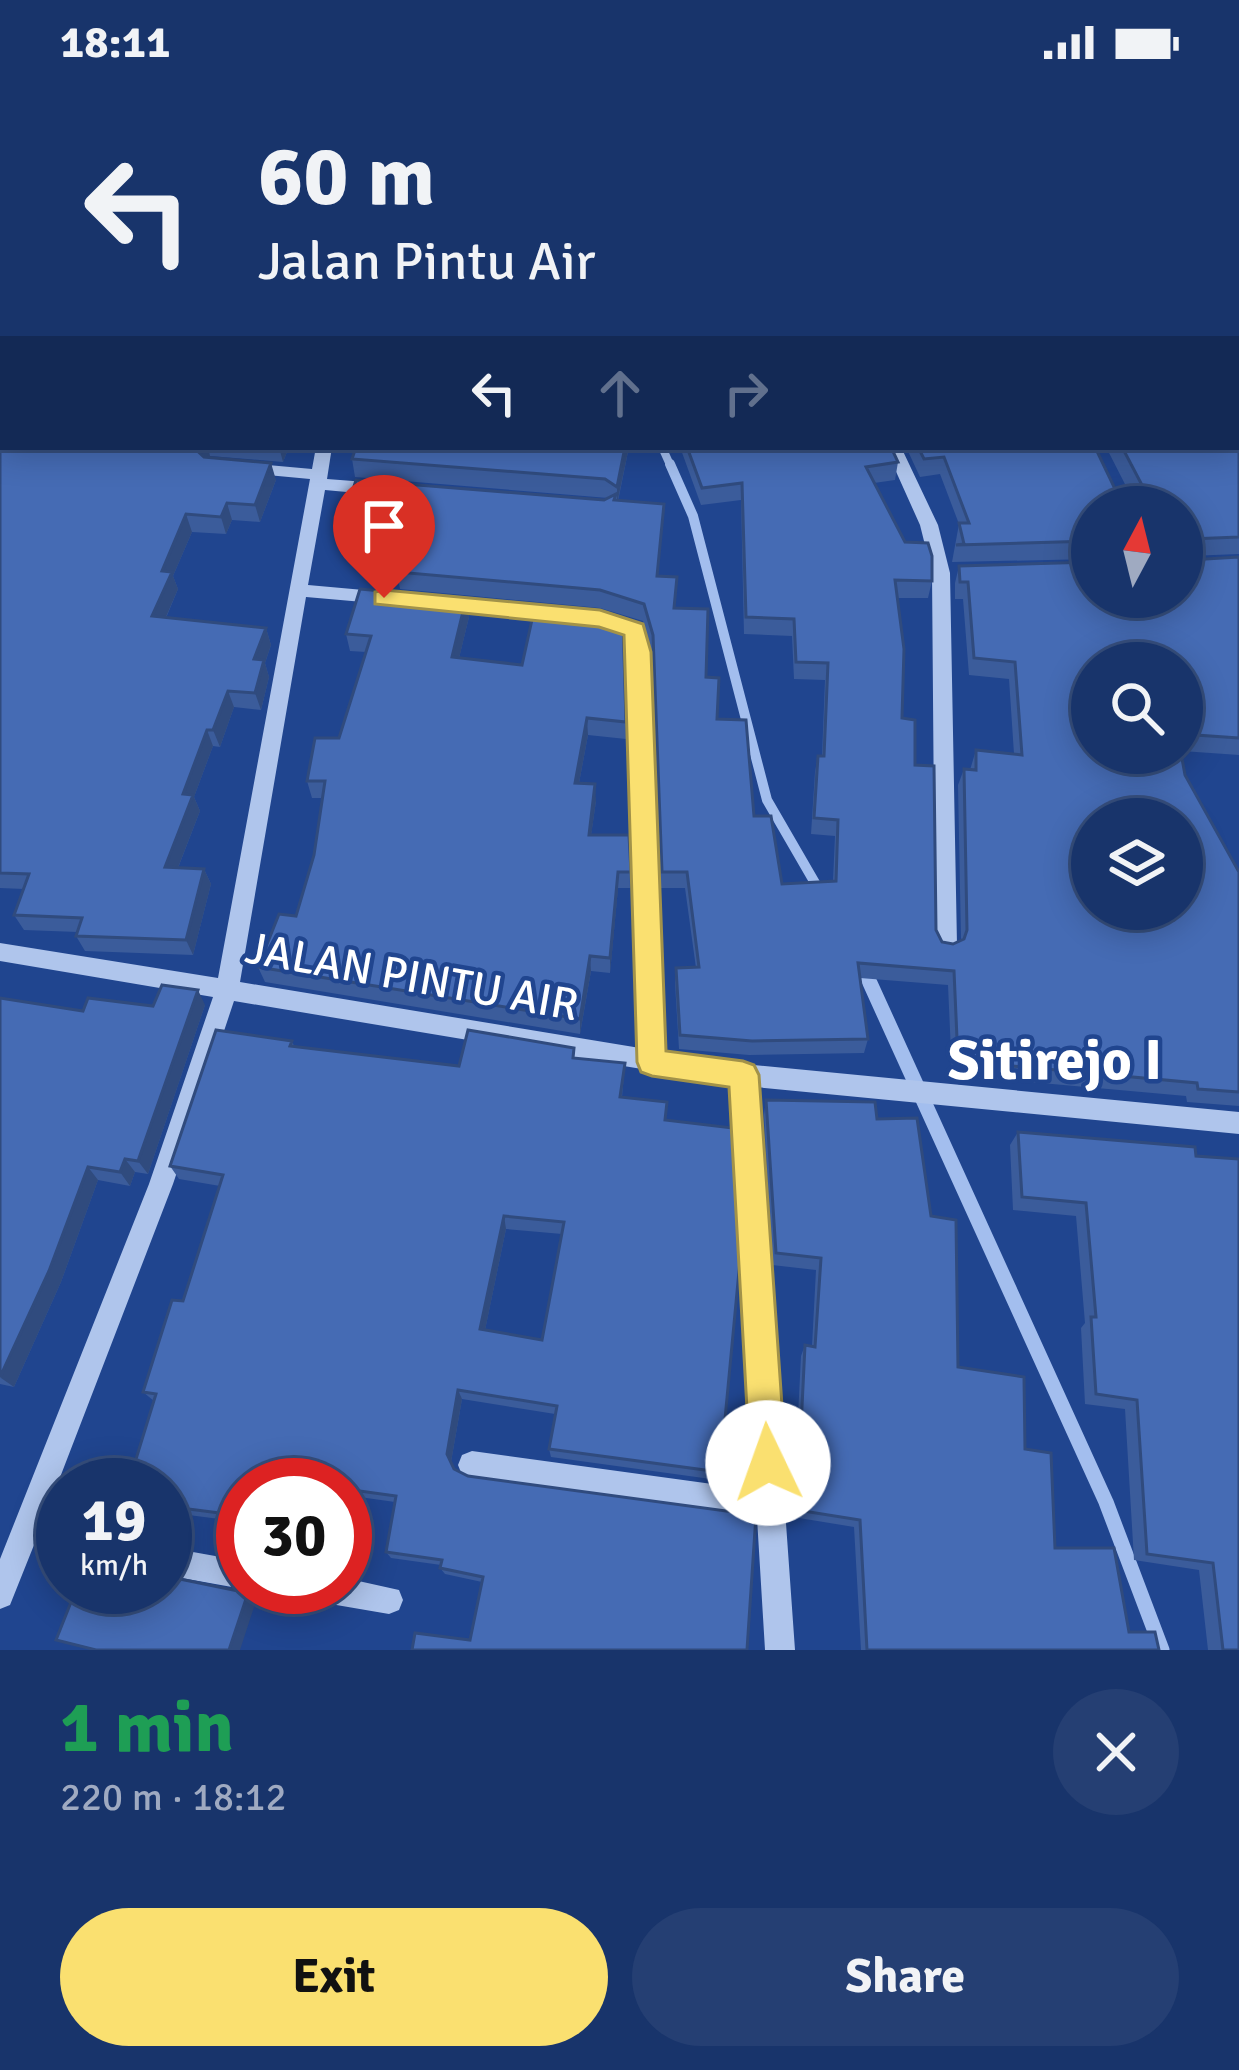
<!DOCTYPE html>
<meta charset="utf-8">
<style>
body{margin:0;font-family:Signika,sans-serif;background:#253f73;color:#f1f3f6;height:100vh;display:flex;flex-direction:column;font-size:45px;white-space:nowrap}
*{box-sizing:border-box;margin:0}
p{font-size:39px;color:#9faac1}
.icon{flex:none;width:66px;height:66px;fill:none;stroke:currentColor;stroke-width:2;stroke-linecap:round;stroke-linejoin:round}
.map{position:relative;height:1566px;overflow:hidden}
.details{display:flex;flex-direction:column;background:#18346b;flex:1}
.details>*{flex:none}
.hud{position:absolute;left:0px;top:0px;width:1239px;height:366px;box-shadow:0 6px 30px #0003,0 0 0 3px #364f7e;background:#18346b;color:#f1f3f6;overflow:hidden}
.needle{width:78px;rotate:7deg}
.tools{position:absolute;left:1071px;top:402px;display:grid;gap:24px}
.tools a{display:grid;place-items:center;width:132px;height:132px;border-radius:50%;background:#18346b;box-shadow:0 6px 30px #0003,0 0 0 3px #364f7e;font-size:60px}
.speed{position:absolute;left:36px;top:1374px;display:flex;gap:24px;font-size:60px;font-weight:700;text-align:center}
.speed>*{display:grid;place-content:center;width:156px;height:156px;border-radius:50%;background:#18346b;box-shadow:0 6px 30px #0003,0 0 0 3px #364f7e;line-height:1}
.speed small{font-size:30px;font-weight:400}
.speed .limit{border:18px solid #d22;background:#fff;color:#111}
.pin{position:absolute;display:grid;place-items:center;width:102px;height:102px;color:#fff;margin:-123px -51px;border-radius:50% 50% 50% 0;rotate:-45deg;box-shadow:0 0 12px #0007}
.pin .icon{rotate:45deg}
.me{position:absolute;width:132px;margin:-66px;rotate:357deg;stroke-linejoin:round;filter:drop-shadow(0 0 9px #0008)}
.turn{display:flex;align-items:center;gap:42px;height:252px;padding:0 60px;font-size:54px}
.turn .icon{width:156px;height:156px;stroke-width:2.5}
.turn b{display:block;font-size:84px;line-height:102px}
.lanes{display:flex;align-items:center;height:114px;padding:0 60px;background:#0003;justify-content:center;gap:60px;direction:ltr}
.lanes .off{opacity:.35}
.round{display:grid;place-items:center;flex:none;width:126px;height:126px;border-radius:63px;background:#253f73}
.summary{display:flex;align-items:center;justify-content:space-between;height:204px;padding:0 60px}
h1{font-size:72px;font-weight:800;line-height:90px;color:#1e9e55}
.button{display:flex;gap:24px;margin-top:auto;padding:24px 60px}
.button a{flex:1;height:138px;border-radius:72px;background:#fae070;color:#111;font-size:48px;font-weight:800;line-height:138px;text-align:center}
.button a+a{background:#253f73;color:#f1f3f6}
.status{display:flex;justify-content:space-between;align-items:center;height:84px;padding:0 60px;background:#18346b;direction:ltr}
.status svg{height:33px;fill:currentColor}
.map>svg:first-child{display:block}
</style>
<div class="status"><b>18:11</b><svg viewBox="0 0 49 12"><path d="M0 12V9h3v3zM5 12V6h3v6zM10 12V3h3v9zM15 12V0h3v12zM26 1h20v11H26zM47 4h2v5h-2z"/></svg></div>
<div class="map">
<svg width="1239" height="1566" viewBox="0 0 1239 1566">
<rect width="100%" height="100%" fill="#20458f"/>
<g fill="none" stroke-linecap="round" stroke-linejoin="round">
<!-- stream-far2 -->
<path stroke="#a3beee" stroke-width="8" d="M662,363L671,383"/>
<!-- stream-far1 -->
<path stroke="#a3beee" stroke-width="10" d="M670,380L693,432L767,716L822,811
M862,881L867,891"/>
<!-- stream -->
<path stroke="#a3beee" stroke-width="15" d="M865,888L1106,1418L1162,1566"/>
<!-- minor -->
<path fill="#afc5ec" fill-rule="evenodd" d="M1236,148H1239V156H1236Z
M0,273H3V283H0Z
M316,363H332L327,395L379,399L387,405L379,411L325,406L308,501L386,508L395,514L386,520L306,513L240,898L640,964L630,568L627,550L590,540L587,535L596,528L642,541L648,568L663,967L743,980L1239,1028V1050L755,1003L795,1566H765L757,1434L472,1395L462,1391L458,1381L462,1371L472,1367L756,1406L732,1000L234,917L173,1100L44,1435L63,1440V1468L34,1461L10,1521L0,1525V1475L149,1100L213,913L0,877V859L218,894L310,395L247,389L239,384L247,379L312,385Z
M885,363H901L938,441L950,489L957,861L954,868L946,870L938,868L935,861L932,489L920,441Z
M441,514L559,524L568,531L559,538L441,526L432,520Z
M165,1463L243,1477V1503H249L243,1505L165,1491Z
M345,1494L399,1506L403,1516L399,1526L389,1530L313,1517L303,1513L299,1503H345Z"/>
<!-- major -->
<path fill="#f5f8ff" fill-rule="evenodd" d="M1181,0H1200L1202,3H1183Z
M1236,44L1239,45V59L1236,58Z
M1236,120L1239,121V135L1236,134Z"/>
</g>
<!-- wall -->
<path fill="#3b5c9b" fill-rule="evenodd" d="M1239,166V470L1189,472L1190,476L1239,473V671L1182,667V579H1092L1185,691L1239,788V1022L1187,1018L1186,1012L952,991L948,901L860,894L868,955L864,969L749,971L679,965L675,899L676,884H696L685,804H661L652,568L643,537L600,524L400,505L397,488L405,461L345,457L342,440L604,416L608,414L355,393L352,375L354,368L338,367L337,363H629L618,417L664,420L658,492L706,593L717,635L782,800L833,797L835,752L811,750L815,688L818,672H822L825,596L794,595L792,552L744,550L741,416L701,421L680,363H891L898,378L895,396L874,399L905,458L932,497L928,514H897L902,634L915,681L936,846L942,858L953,860L961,856L958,701L964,685L970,686L976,666L1014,670L1009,595L969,591L963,515H955V499L959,482L1182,513L1092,423V475L952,478L959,440L940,390L920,393L906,363H1095L1116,407L1129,408L1106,363H1236Z
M0,327L3,363H289L283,378L210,372L208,373L276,396L260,438L232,436L226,450L192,448L173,492L178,505L166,534L266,544L271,561L265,579L269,593L261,626L234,623L220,663L213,662L194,713L200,727L178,784L204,785L211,800L193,871L85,867L76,852L78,848L24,846L14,831L24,805L0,804Z
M466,515L469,533L459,574L522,581L623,536L626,655L588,651L579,699L596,717L591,751H629L630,804H618L610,889L591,887L580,950L265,898L258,883L296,832L314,771L322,714H312L307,697L339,654L366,568L350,567L346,550Z
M0,914L83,927L205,921L148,1090L135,1088L130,1102L98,1096L61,1198L14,1303L0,1300Z
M292,957L294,962L459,982L575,974L625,979L622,1013L666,1036L720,1388L718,1396L551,1373L549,1365L555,1330L462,1315L451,1378L454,1385L747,1566L470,1556L482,1498L445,1490L440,1484L441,1481L391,1474L386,1468L395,1418L345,1411V1401H243V1438L165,1428V1401L154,1317L143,1308L183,1217L220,1102L179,1095L170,1082ZM506,1145L562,1150L542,1256L485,1246Z
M766,1016L877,1035L931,1132L958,1283L1025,1365L1055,1464L1129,1548L1159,1566H861L854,1443L793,1433L801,1272L805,1261L812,1262L816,1186L772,1181L764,1031Z
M1018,1048L1195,1063L1239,1566H1208L1199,1486L1134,1476L1125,1325L1085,1320L1081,1244L1085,1239L1076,1132L1013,1126L1010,1061Z"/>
<!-- shaded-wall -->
<path fill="#304b7e" d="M3,235V264L0,268V239Z
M193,363H208L210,372L198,380Z
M279,363H289L283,378Z
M625,363H629L617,420V403Z
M271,379L276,396L260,438L255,421Z
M227,419L232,436L226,450L221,433Z
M186,430L192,448L173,492L178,505L159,549L152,532L162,487Z
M466,515L469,533L455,591L452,573Z
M266,544L271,561L265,579L269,593L261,626L255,609L254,575Z
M228,607L234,623L220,663L213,646Z
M587,634L588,651L576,715L575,699Z
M207,646L213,662L194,713L200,727L172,799L165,783L183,710Z
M595,700L596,717L589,767V751Z
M204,785L211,800L193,871L186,856Z
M618,788V804L610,889V874Z
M590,872L591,887L580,950V935Z
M198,906L205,921L148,1090L138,1077Z
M125,1075L135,1088L130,1102L120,1088Z
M88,1083L98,1096L61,1198L14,1303L1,1294Z
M504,1132L506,1145L483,1256L480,1245Z
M458,1306L462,1315L451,1378L447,1370Z
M248,1509L257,1514L240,1566H229Z"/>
<!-- building -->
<path fill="#456bb4" stroke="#304b7e" stroke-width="3" fill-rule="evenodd" d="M0,0H1139L1140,3H3V235L0,239Z
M1236,161L1239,166V453L1190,455L1185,460L1190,476L1239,473V654L1182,650V579H1092V669H1181L1185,691L1239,788V1008L1198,1005L1197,999L958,977L954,887L858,879L868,955L752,957L680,951L676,884L699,883L687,788H662L653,551L644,520L600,506L397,488L410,444L342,440L356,396L604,416L616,410L614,416L664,420L657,492L677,493L674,524L708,525L706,593L719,594L717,635L746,636L754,732H771L782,800L836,797L838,736L814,734L818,672H824L828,579L796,578L794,535L746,533L742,399L702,404L687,363H891L898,378L866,383L905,458L928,459L932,472V497L895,496L904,565L902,634L915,636V681L934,682L936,846L942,858L953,860L964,855L967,846L964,685L976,686V666L1022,671L1015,578L974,574L968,498H960L959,482L1092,478V513H1182V423H1092V457L956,461L964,460L959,439H969L944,373L924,375L918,363H1095L1116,407L1142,409L1143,403L1122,363H1236ZM1092,735H1182V825H1092Z
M0,327H3V363H193L204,373L271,379L255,421L227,419L221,433L186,430L162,487L172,488L152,532L266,544L254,575L264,576L255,609L228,607L213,646H207L183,710L193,711L165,783L204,785L186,856L76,852L82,834L14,831L29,790L0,789Z
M356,363H625L617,403L605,395L352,375Z
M360,505L466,515L452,573L522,581L535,522L598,528L623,536L626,638L587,634L575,699L595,700L589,751H629L631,788H618L610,874L590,872L580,935L258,883L279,830L296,832L314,771L325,697H307L315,654H339L371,552L346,550Z
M162,901L198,906L138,1077L125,1075L120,1088L88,1083L49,1187L0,1293V914L83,927L88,914L153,922Z
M216,946L292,957L290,962L459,982L468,946L574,964L573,974L625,979L620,1013L667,1018L665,1036L733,1044L741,1166L720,1388L549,1365L557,1322L458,1306L447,1370L454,1385L468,1392L756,1431L747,1566H412L415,1549L470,1556L483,1493L440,1484L442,1476L386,1468L396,1412L345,1405V1401H317L278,1396L277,1401H243V1432L165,1422V1401H128L156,1310L143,1308L172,1216L183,1217L223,1091L170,1082ZM504,1132L564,1138L542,1256L480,1245Z
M766,1016L875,1018L877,1035L917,1034L931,1132L956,1136L958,1283L1024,1293L1025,1365L1051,1369L1055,1464H1114L1129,1548H1155L1159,1566H867L860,1436L797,1426L805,1261L815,1263L821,1174L776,1169Z
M1018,1048L1195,1063L1196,1072L1239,1075V1566H1223L1213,1479L1147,1470L1137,1316L1096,1310L1091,1233H1096L1086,1119L1022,1113Z
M165,1492L248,1509L229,1566H96L56,1556L77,1503H165Z"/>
<!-- route -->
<path fill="#fae070" stroke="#a29249" stroke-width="3" d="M384,506L600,526L643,540L651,568L666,967L743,977L754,981L759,991L786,1379L781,1392L768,1397L756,1392L750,1379L729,1003L652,992L641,988L637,978L624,551L599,543L375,520V508Z"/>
<g text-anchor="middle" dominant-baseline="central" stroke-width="9" stroke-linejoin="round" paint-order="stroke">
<!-- street labels -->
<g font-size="45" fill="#fff" stroke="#20458f">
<text transform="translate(412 893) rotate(10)">JALAN PINTU AIR</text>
</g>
<!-- district labels -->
<g font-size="57" font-weight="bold" fill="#fff" stroke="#20458f">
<text x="1055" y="976">Sitirejo I</text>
</g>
</g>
</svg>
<div class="tools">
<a><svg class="needle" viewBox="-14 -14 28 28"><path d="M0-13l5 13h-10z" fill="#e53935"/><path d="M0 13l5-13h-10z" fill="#9faac1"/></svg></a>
<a><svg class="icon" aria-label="search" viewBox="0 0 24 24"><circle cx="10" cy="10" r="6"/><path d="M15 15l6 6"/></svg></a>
<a><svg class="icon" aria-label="layers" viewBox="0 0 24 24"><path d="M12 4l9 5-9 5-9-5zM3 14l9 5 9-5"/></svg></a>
</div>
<div class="speed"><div>19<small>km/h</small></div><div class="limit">30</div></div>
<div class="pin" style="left:384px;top:514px;background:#d93025"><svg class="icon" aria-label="arrive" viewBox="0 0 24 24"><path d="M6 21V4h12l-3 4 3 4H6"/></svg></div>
<svg class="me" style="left:768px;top:1379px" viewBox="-20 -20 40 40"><circle r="19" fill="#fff"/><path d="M0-13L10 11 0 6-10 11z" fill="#fae070"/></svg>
<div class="hud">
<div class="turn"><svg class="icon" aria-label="left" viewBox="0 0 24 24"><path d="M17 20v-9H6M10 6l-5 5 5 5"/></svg><div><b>60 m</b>Jalan Pintu Air</div></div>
<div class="lanes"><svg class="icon" aria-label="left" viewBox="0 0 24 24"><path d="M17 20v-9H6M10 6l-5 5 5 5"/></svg><svg class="icon off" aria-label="ahead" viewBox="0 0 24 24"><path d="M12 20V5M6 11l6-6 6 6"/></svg><svg class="icon off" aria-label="right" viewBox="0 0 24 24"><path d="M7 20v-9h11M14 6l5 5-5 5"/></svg></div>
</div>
</div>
<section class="details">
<div class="summary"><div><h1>1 min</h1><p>220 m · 18:12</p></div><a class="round"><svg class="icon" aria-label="close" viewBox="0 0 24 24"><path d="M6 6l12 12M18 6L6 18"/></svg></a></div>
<div class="button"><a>Exit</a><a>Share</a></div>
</section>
